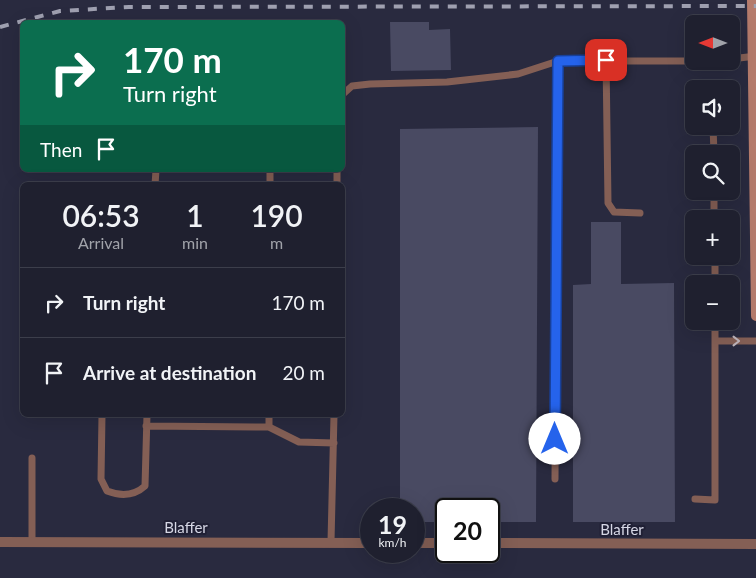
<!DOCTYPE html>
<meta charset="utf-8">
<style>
body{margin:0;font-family:Lato,sans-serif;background:#272837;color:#f1f3f6;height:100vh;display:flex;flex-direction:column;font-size:19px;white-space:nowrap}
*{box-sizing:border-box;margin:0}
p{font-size:16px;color:#a1a3aa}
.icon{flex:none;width:28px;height:28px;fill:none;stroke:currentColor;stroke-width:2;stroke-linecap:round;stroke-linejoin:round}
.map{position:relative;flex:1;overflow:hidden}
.panel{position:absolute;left:20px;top:182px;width:325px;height:235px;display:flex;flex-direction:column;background:#1f202f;border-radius:8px;box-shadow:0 5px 20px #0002,0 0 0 1px #3c3e4b}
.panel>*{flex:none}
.hud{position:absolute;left:20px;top:20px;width:325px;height:152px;border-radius:8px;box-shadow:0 5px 20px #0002,0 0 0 1px #3c3e4b;background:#0b6e4f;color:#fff;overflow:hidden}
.needle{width:32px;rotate:270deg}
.tools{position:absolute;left:685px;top:15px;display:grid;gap:10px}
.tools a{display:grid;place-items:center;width:55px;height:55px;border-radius:8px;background:#1f202f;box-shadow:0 5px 20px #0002,0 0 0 1px #3c3e4b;font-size:25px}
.speed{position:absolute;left:360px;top:498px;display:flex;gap:10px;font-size:25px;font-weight:700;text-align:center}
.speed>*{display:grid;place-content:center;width:65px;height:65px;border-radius:50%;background:#1f202f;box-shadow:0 5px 20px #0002,0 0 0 1px #3c3e4b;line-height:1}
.speed small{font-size:12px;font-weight:400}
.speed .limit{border:2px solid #111;border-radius:8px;background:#fff;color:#111}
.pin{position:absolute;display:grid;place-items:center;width:42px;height:42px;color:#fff;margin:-21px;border-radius:10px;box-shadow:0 2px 8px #0006}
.me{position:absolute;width:55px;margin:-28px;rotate:0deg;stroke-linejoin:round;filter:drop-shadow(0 0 4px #0008)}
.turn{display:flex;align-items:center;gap:18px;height:105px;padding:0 20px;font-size:22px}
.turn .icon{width:65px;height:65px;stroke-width:2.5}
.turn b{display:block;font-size:35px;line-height:42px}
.then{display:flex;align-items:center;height:48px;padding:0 20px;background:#0003;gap:10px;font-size:19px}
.eta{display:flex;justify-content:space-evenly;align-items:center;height:85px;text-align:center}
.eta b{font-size:30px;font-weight:600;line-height:35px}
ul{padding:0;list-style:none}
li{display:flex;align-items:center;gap:15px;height:70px;padding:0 20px;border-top:1px solid #3c3e4b}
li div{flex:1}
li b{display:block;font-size:19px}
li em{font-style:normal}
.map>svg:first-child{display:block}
</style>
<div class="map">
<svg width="756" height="578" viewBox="0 0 756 578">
<rect width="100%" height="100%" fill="#292a3f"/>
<!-- building -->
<path fill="#494a62" d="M390,22H429V30L450,29L451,70L391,71Z
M538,127L536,522H489V509H446V522H414V509H400V129Z
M591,222H621V284L674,283L675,522H573V285L591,284Z"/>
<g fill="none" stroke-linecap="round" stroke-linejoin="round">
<!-- service -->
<path stroke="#845f55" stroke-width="7" d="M606,59L608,203L614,212L640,213
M731,59L756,56
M690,90H694
M342,95L352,86L370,84L447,82L518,74L558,61H694
M713,126L714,154
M155,185L156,170
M270,185V170
M337,185V170
M714,191V219
M715,256V284
M715,341H756
M102,415L101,479L107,491C120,496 134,496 145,486L147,415
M146,426L269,427V415
M269,427L299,442L334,443
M32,458V542
M555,479L558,61
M695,499L715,500V321
M331,542L334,415"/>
<!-- tertiary -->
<path stroke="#845f55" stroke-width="10" d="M0,542L371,543
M414,543H446
M489,543L756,544"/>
<!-- secondary -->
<path stroke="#b57b6c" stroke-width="10" d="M752,0L756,316"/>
<!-- rail -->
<path stroke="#9fa0b0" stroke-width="4" stroke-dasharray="9 9" stroke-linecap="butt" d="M0,27L60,11L129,7L756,6"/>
</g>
<!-- one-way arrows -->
<defs><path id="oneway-chevron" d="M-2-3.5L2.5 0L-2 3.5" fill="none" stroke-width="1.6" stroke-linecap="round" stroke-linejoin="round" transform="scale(1.25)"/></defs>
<use stroke="#bdb3ba" href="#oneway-chevron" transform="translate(736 341)"/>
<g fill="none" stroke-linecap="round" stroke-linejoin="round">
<!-- route casing -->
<g stroke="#184099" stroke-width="12">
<path id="route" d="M555,439L558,61L606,60"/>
</g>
<!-- route -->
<use href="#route" stroke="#2563eb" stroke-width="9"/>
</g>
<g text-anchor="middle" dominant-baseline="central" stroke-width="4" stroke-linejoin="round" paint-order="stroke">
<!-- street labels -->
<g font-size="15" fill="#d6d7e5" stroke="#202035">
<text x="186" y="527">Blaffer</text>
<text x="622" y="529">Blaffer</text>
</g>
</g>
</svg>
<div class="tools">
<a><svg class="needle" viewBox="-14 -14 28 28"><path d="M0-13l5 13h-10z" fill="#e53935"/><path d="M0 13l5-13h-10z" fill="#a1a3aa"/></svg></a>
<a><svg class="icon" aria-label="sound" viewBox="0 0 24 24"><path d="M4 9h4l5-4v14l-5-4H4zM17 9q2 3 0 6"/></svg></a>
<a><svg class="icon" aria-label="search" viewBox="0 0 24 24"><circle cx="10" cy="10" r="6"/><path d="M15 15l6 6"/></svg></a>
<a>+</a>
<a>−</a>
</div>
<div class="speed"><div>19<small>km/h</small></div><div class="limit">20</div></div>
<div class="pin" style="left:606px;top:60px;background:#d93025"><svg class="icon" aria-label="arrive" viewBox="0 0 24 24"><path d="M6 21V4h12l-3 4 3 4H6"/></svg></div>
<svg class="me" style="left:555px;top:439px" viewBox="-20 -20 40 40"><circle r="19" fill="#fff"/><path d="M0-13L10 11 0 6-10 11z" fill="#2563eb"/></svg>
<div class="hud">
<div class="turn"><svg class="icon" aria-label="right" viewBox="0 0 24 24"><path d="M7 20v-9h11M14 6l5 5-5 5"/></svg><div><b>170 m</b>Turn right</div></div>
<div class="then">Then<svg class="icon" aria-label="arrive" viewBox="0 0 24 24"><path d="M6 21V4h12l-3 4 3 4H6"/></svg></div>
</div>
<section class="panel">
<div class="eta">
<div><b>06:53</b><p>Arrival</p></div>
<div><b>1</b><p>min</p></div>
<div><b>190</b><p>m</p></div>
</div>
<ul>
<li><svg class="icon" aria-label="right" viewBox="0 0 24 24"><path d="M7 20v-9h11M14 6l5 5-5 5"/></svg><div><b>Turn right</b></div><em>170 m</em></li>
<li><svg class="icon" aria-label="arrive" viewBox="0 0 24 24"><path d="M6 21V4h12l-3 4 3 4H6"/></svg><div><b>Arrive at destination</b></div><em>20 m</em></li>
</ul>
</section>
</div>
